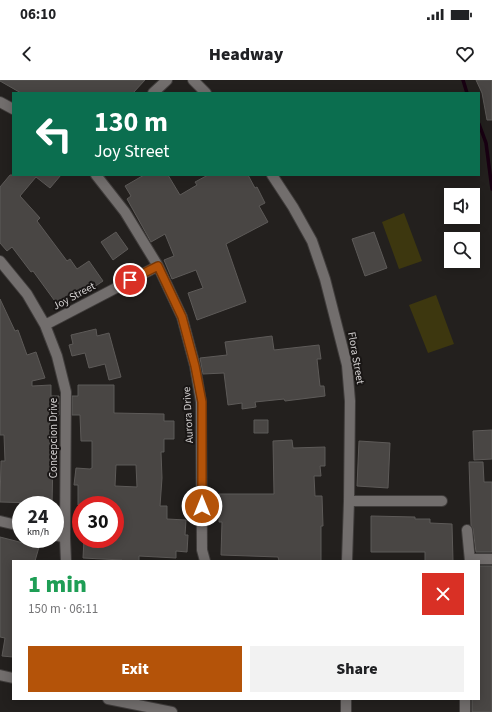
<!DOCTYPE html>
<meta charset="utf-8">
<style>
body{margin:0;font-family:"Source Sans 3",sans-serif;background:#f2f2f2;color:#202124;height:100vh;display:flex;flex-direction:column;font-size:15px;white-space:nowrap}
*{box-sizing:border-box;margin:0}
p{font-size:13px;color:#757577}
.icon{flex:none;width:22px;height:22px;fill:none;stroke:currentColor;stroke-width:2;stroke-linecap:round;stroke-linejoin:round}
.map{position:relative;flex:1;overflow:hidden}
.side{position:absolute;left:12px;top:480px;width:468px;height:140px;display:flex;flex-direction:column;background:#fff;border-radius:0px;box-shadow:0 2px 10px #0003}
.side>*{flex:none}
.hud{position:absolute;left:12px;top:12px;width:468px;height:84px;border-radius:0px;box-shadow:0 2px 10px #0003;background:#0b6e4f;color:#fff;overflow:hidden}
.tools{position:absolute;left:444px;top:108px;display:grid;gap:8px}
.tools a{display:grid;place-items:center;width:36px;height:36px;border-radius:0px;background:#fff;box-shadow:0 2px 10px #0003;font-size:20px}
.speed{position:absolute;left:12px;top:416px;display:flex;gap:8px;font-size:20px;font-weight:700;text-align:center}
.speed>*{display:grid;place-content:center;width:52px;height:52px;border-radius:50%;background:#fff;box-shadow:0 2px 10px #0003;line-height:1}
.speed small{font-size:10px;font-weight:400}
.speed .limit{border:6px solid #d22;background:#fff;color:#111}
.pin{position:absolute;display:grid;place-items:center;width:34px;height:34px;color:#fff;margin:-17px;border:2px solid #fff;border-radius:50%;box-shadow:0 1px 4px #0007}
.me{position:absolute;width:44px;margin:-22px;rotate:0deg;stroke-linejoin:round;filter:drop-shadow(0 0 3px #0008)}
.turn{display:flex;align-items:center;gap:14px;height:84px;padding:0 16px;font-size:18px}
.turn .icon{width:52px;height:52px;stroke-width:2.5}
.turn b{display:block;font-size:28px;line-height:34px}
.round{display:grid;place-items:center;flex:none;width:42px;height:42px;border-radius:0px;background:#f2f2f2}
.summary{display:flex;align-items:center;justify-content:space-between;height:68px;padding:0 16px}
h1{font-size:24px;font-weight:800;line-height:30px;color:#1e9e55}
.cta{display:flex;gap:8px;margin-top:auto;padding:8px 16px}
.cta a{flex:1;height:46px;border-radius:0px;background:#b45309;color:#fff;font-size:16px;font-weight:800;line-height:46px;text-align:center}
.cta a+a{background:#f2f2f2;color:#202124}
.status{display:flex;justify-content:space-between;align-items:center;height:28px;padding:0 20px;background:#fff;direction:ltr}
.status svg{height:11px;fill:currentColor}
header{display:flex;justify-content:space-between;align-items:center;height:52px;padding:0 16px;background:#fff;font-size:18px;font-weight:800}
.map>svg:first-child{display:block}
</style>
<div class="status"><b>06:10</b><svg viewBox="0 0 49 12"><path d="M0 12V9h3v3zM5 12V6h3v6zM10 12V3h3v9zM15 12V0h3v12zM26 1h20v11H26zM47 4h2v5h-2z"/></svg></div>
<header><svg class="icon" aria-label="back" viewBox="0 0 24 24"><path d="M15 5l-7 7 7 7"/></svg>Headway<svg class="icon" aria-label="heart" viewBox="0 0 24 24"><path d="M12 20l-8-8c-3-5 5-10 8-4 3-6 11-1 8 4z"/></svg></header>
<div class="map">
<svg width="492" height="632" viewBox="0 0 492 632">
<rect width="100%" height="100%" fill="#23201e"/>
<!-- green -->
<path fill="#3d370f" d="M404,133L422,181L399,189L382,142Z
M436,215L454,264L428,273L409,225Z"/>
<g fill="none" stroke-linecap="round" stroke-linejoin="round">
<!-- stream -->
<path stroke="#180012" stroke-width="3.5" d="M463,0L467,13
M479,44L486,63L492,109"/>
</g>
<!-- building -->
<path fill="#494644" stroke="#5d5a58" fill-rule="evenodd" d="M0,0H145L133,13H21L0,1Z
M476,0H492V40H487L482,13Z
M10,95H61L50,108L36,97L20,116L40,138L37,141L67,181L70,179L77,189L89,181L103,201L94,207L93,205L79,214L76,210L57,224L33,191L31,192L12,167L7,171L0,163V107Z
M144,95H168L180,115L197,105L195,102L208,95H248L255,108L257,107L265,123L259,126L268,142L226,164L246,222L197,240L188,213L203,208L196,190L172,199L164,180L174,176L165,154L151,162L127,119L131,116L125,106Z
M116,152L128,169L113,180L101,162Z
M374,152L387,188L365,196L352,159Z
M0,219L15,251L18,250L27,275L36,272L45,298L32,301V306L51,305V316H59V335H50V366H57V379H53L52,425H37V423L0,422L1,381H5L4,355H0Z
M96,249L97,256L109,253L121,297L109,300L105,284L89,288L85,273L72,276L69,265L73,264L71,255Z
M272,256L274,270L319,265L321,279H317L320,306H324L325,316L285,321L284,319L255,322L256,327L242,329V323L228,325L224,293L203,294L200,278L227,275L225,262Z
M78,305H114V333L164,334V341H174V359H164V372H161L162,398L160,426H167V439L186,440L185,455H188L187,472L176,471V478L139,476V481H122V480L83,478L84,459H115V425H78V405H74L76,388L90,389L92,388V361H81L80,335H72V316H78ZM116,385H136L137,407L115,406Z
M254,340H268V353H254Z
M492,350V379L474,380L473,351Z
M292,360L293,368L325,367V386H320L321,396H314L315,416H322L323,446H321V481H279L278,477L221,475L222,442H219V414H274L273,361Z
M359,361L390,363L388,408L357,406Z
M469,382H483L484,402H492V472H476L473,449L471,445Z
M371,436L415,437V439H430V443L452,444L453,481H425V472H371Z
M0,457L39,467L35,481H13V577L2,576L5,558L0,557Z
M479,486H492V632H472V619H479Z"/>
<g fill="none" stroke-linecap="round" stroke-linejoin="round">
<!-- minor casing -->
<g stroke="#403d3c" stroke-width="12">
<path id="minor" d="M193,0L206,13
M153,13L167,0
M0,22L13,29
M96,95L125,132L158,186L182,237L195,286L201,322L202,470L205,481
M272,95L293,127L312,161L325,199L347,285L350,321L349,421L347,481
M0,181L27,214L45,245L57,276L66,312L65,458L66,481
M45,245L158,186
M349,421H442
M0,441L21,446
M467,450L470,481
M55,455L65,458
M470,479H492
M0,595L13,598
M108,619L172,632
M346,619V632
M465,632V619"/>
</g>
<!-- minor -->
<use href="#minor" stroke="#726e6d" stroke-width="10"/>
</g>
<g fill="none" stroke-linecap="round" stroke-linejoin="round">
<!-- route casing -->
<g stroke="#753606" stroke-width="10">
<path id="route" d="M130,200L158,186L182,237L195,286L202,322V426"/>
</g>
<!-- route -->
<use href="#route" stroke="#b45309" stroke-width="7"/>
</g>
<g text-anchor="middle" dominant-baseline="central" stroke-width="4" stroke-linejoin="round" paint-order="stroke">
<!-- street labels -->
<g font-size="11" fill="#d3d0d0" stroke="#191615">
<text transform="translate(74 216) rotate(-28)">Joy Street</text>
<text transform="translate(356 278) rotate(80)">Flora Street</text>
<text transform="translate(188 335) rotate(-93)">Aurora Drive</text>
<text transform="translate(53 358) rotate(-90)">Concepcion Drive</text>
</g>
</g>
</svg>
<div class="tools">
<a><svg class="icon" aria-label="sound" viewBox="0 0 24 24"><path d="M4 9h4l5-4v14l-5-4H4zM17 9q2 3 0 6"/></svg></a>
<a><svg class="icon" aria-label="search" viewBox="0 0 24 24"><circle cx="10" cy="10" r="6"/><path d="M15 15l6 6"/></svg></a>
</div>
<div class="speed"><div>24<small>km/h</small></div><div class="limit">30</div></div>
<div class="pin" style="left:130px;top:200px;background:#d93025"><svg class="icon" aria-label="arrive" viewBox="0 0 24 24"><path d="M6 21V4h12l-3 4 3 4H6"/></svg></div>
<svg class="me" style="left:202px;top:426px" viewBox="-20 -20 40 40"><circle r="17" fill="#b45309" stroke="#fff" stroke-width="3"/><path d="M0-11L8 9 0 5-8 9z" fill="#fff"/></svg>
<div class="hud">
<div class="turn"><svg class="icon" aria-label="left" viewBox="0 0 24 24"><path d="M17 20v-9H6M10 6l-5 5 5 5"/></svg><div><b>130 m</b>Joy Street</div></div>
</div>
<section class="side">
<div class="summary"><div><h1>1 min</h1><p>150 m · 06:11</p></div><a class="round" style="background:#d93025;color:#fff"><svg class="icon" aria-label="close" viewBox="0 0 24 24"><path d="M6 6l12 12M18 6L6 18"/></svg></a></div>
<div class="cta"><a>Exit</a><a>Share</a></div>
</section>
</div>
